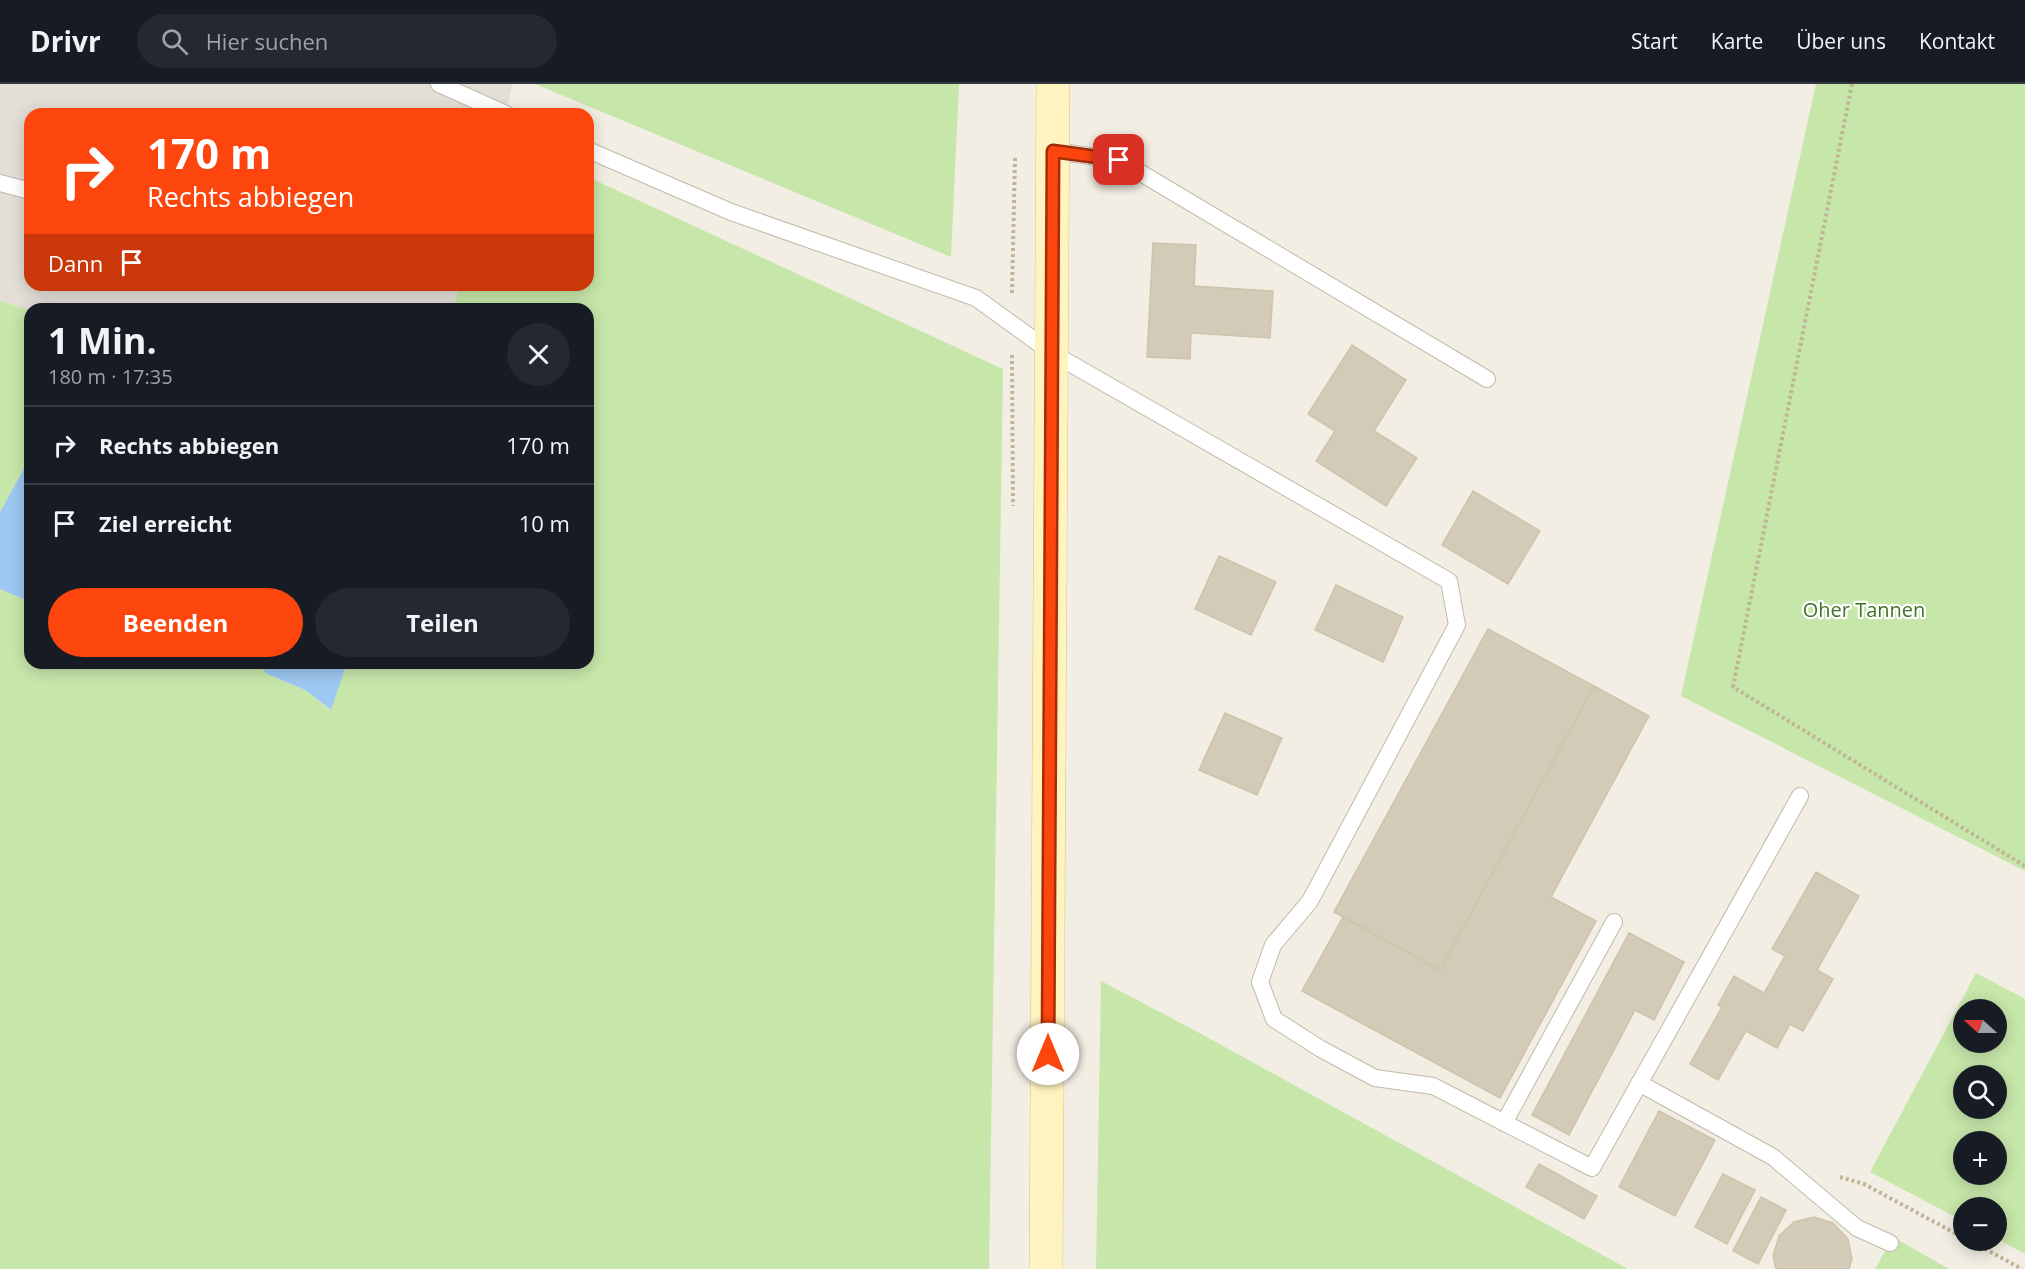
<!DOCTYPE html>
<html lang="de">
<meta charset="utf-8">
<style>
body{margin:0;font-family:"Open Sans",sans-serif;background:#242831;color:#f1f3f6;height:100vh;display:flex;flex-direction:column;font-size:22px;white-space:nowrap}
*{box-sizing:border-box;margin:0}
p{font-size:20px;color:#9ea1a6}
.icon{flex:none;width:33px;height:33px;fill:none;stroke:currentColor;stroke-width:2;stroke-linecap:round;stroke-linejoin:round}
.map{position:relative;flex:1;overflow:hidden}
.details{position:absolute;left:24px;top:219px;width:570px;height:366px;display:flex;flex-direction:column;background:#171b24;border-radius:18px;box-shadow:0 3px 15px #0003}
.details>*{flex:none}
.banner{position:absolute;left:24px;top:24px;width:570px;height:183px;border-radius:18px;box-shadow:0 3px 15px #0003;background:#fd450e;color:#fff;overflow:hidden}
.needle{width:39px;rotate:291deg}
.fabs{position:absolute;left:1953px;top:915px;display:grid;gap:12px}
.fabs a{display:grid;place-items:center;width:54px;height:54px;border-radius:50%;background:#171b24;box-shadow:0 3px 15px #0003;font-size:30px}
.pin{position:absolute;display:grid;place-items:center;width:51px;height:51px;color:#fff;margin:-26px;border-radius:12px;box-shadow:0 3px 9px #0006}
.me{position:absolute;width:66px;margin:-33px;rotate:0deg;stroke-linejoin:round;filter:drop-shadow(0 0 4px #0008)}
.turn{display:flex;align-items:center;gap:21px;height:126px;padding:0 24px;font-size:27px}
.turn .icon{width:78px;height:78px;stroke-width:2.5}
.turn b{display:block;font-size:42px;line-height:51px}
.then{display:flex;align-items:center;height:57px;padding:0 24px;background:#0003;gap:12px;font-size:22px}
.round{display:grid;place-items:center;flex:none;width:63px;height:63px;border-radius:32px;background:#242831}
.headline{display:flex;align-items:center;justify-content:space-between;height:102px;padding:0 24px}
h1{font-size:36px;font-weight:700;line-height:45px}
.cta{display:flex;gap:12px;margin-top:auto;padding:12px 24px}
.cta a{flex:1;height:69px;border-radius:36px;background:#fd450e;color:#fff;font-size:24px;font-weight:700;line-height:69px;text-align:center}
.cta a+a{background:#242831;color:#f1f3f6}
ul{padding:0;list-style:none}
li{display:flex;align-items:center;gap:18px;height:78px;padding:0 24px;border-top:2px solid #363941}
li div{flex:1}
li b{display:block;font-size:22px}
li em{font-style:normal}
header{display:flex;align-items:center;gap:36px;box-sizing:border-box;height:84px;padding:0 30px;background:#171b24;border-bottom:2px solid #363941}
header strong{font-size:28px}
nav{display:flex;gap:33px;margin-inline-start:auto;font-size:21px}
.search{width:420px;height:54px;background:#242831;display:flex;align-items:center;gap:15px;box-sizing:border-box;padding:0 21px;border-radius:33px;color:#9ea1a6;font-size:22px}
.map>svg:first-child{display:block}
</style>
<header>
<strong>Drivr</strong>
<div class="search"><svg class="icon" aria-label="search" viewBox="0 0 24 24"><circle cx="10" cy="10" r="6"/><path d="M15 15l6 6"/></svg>Hier suchen</div>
<nav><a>Start</a><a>Karte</a><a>Über uns</a><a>Kontakt</a></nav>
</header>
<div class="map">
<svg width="2025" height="1185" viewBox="0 0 2025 1185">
<rect width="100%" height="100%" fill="#f2eee3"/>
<!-- industrial -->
<path fill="#e3dfd8" d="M0,0H513L505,30H30V201H460L453,225L30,226L0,217Z"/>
<!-- green -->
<path fill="#c7e7aa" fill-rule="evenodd" d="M535,0H959L951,173Z
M1816,0H2025V787L1681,612Z
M588,93L1003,285L989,1185H0V505L23,515L30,514V579H261L265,589L305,606L330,626L347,579H588V225H453L460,201H588Z
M0,217L30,226V380L26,381L0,428Z
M1976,889L2025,915V1170L1997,1155L1996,1124H1964L1963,1137L1870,1088ZM1964,926H1996V958H1964ZM1964,992H1996V1024H1964ZM1964,1058H1996V1090H1964Z
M1101,897L1194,946L1628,1185H1096Z
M1893,1153L1949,1185H1875Z"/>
<!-- water -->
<path fill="#9dc8f1" d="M30,380V514L23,515L0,505V428L26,381Z
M261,579H347L331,626L305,606L265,589Z"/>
<!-- building -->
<path fill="#d3cbb8" stroke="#cec3ab" stroke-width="1.5" d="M1153,159L1196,161L1194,202L1273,207L1270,254L1191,249L1190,275L1147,273Z
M1352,261L1406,296L1374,347L1417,374L1386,422L1316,377L1335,347L1308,330Z
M1473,407L1540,447L1508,500L1442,461Z
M1219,472L1276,498L1251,551L1195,525Z
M1336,501L1403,533L1383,578L1315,546Z
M1488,545L1594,602L1440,886L1334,828Z
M1594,602L1649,632L1551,813L1596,837L1500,1014L1302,907L1343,833L1440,886Z
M1225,629L1282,654L1257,711L1199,686Z
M1816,788L1859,812L1817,886L1833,895L1803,947L1790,940L1777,964L1746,947L1718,996L1690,980L1722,923L1718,921L1734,892L1764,909L1785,872L1772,865Z
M1629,849L1684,878L1654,936L1635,926L1569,1051L1532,1031Z
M1659,1027L1715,1056L1675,1132L1619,1103Z
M1539,1080L1597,1112L1584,1135L1526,1103Z
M1723,1090L1755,1106L1727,1160L1695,1143Z
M1761,1113L1786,1126L1758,1180L1733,1167Z
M1814,1133L1833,1139L1848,1155L1852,1175L1849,1185H1776L1773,1172L1779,1152L1794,1138Z"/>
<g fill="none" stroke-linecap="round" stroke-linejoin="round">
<!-- lane casing -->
<g stroke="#c0baa8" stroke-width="18">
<path id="lane" d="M439,0L506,30
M588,66L731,128L976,214L1052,269L1449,497L1457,541L1310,817L1273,861L1260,898L1274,935L1321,965L1375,994L1433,1002L1592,1084L1800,712
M1053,67L1119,76L1487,295
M0,99L30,107
M1639,999L1773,1073L1857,1144L1890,1159
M1504,1039L1614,838"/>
</g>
<!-- secondary casing -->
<g stroke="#d3c691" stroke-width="34">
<path id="secondary" d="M1046,1185L1053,0"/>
</g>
<!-- path -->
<path stroke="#bfb496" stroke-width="4" stroke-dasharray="3 3" stroke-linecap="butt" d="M1852,0L1733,603L2025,782
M1012,209L1015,73
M1012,271L1013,422
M1840,1093L1864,1100L1964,1154
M1969,1156L2022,1185"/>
<!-- lane -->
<use href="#lane" stroke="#fff" stroke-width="16"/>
<!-- secondary -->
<use href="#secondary" stroke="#fff4bf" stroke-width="33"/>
</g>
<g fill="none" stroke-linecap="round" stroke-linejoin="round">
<!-- route casing -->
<g stroke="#a42d09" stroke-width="15">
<path id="route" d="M1048,970L1053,67L1119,76"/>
</g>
<!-- route -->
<use href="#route" stroke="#fd450e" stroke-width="10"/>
</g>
<g text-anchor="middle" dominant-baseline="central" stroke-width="4.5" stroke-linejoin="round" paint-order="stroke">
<!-- park labels -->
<g font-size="20" fill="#3e7526" stroke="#fff">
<text x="1864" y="525">Oher Tannen</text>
</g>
</g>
</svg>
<div class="fabs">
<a><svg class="needle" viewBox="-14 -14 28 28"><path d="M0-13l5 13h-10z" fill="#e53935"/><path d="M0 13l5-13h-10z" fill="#9ea1a6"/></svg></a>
<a><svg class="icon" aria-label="search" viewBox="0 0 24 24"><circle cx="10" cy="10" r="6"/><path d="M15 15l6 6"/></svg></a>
<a>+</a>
<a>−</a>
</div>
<div class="pin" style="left:1119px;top:76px;background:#d93025"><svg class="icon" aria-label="arrive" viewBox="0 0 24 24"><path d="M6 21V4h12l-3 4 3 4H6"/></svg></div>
<svg class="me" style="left:1048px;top:970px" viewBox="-20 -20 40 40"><circle r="19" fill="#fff"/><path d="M0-13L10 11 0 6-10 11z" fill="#fd450e"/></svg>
<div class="banner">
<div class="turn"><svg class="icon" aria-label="right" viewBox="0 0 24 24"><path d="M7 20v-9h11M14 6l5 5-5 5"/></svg><div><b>170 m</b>Rechts abbiegen</div></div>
<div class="then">Dann<svg class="icon" aria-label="arrive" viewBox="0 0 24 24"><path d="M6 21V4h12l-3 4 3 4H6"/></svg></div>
</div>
<section class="details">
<div class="headline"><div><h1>1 Min.</h1><p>180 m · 17:35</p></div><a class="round"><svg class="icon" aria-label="close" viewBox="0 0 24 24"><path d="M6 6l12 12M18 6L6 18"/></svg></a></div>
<ul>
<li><svg class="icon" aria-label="right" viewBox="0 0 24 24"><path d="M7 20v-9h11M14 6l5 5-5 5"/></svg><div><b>Rechts abbiegen</b></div><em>170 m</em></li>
<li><svg class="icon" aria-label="arrive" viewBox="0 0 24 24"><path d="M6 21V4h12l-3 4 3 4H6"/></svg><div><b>Ziel erreicht</b></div><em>10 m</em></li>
</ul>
<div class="cta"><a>Beenden</a><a>Teilen</a></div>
</section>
</div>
